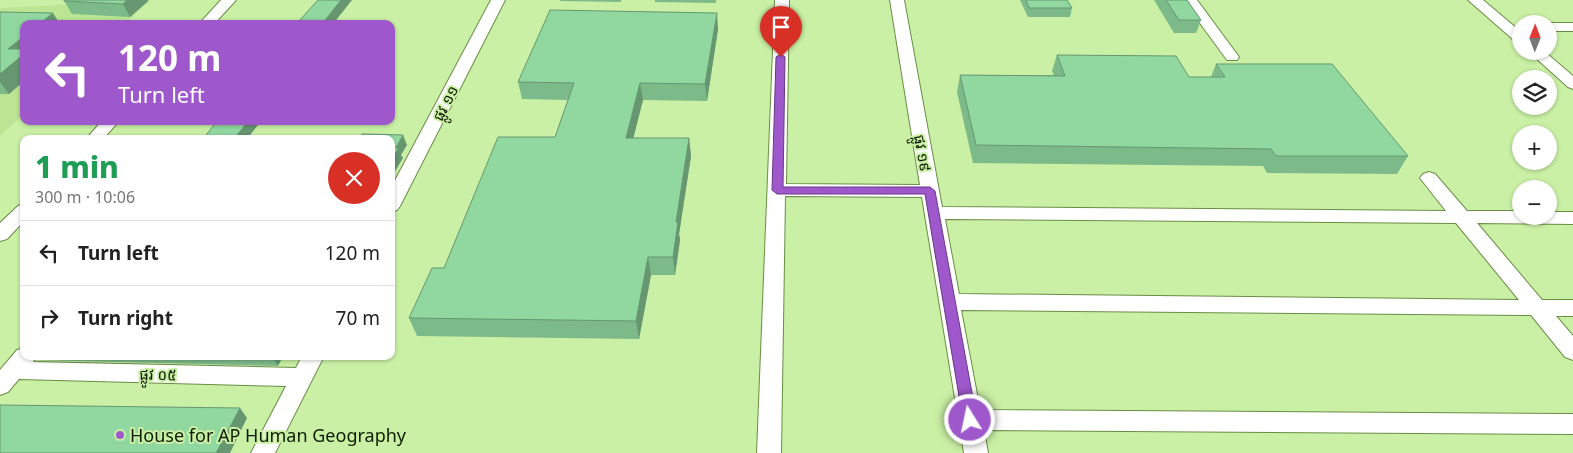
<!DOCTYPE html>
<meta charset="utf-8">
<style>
body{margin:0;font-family:"Noto Sans","Noto Sans Khmer",sans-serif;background:#f2f2f2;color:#222;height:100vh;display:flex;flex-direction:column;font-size:19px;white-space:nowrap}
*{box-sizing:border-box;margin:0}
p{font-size:16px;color:#767676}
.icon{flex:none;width:28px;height:28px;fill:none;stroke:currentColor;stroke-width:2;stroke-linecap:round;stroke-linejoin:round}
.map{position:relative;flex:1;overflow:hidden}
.details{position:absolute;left:20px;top:135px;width:375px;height:225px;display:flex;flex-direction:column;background:#fff;border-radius:10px;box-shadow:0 1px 4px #0004}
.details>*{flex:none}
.hud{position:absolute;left:20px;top:20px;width:375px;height:105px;border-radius:10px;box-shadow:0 1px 4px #0004;background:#9f58cc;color:#fff;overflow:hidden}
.needle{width:32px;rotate:1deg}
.buttons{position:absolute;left:1512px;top:15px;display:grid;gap:10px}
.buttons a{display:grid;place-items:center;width:45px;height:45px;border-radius:50%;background:#fff;box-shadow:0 1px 4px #0004;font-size:25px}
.pin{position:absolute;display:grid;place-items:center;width:42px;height:42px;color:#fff;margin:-51px -21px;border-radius:50% 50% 50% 0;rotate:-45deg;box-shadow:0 0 5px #0007}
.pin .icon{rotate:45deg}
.me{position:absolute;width:55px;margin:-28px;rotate:350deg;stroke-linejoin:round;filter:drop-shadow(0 0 4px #0008)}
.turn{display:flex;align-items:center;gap:18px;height:105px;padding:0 15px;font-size:22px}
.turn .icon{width:65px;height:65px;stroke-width:2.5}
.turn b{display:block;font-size:35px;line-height:42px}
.round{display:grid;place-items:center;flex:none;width:52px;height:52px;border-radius:26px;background:#f2f2f2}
.summary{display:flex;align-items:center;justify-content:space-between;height:85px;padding:0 15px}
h1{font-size:30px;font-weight:800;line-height:38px;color:#1e9e55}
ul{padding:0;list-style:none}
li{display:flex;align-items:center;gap:15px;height:65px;padding:0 15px;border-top:1px solid #e0e0e0}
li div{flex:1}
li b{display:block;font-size:19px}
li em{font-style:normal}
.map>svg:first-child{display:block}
</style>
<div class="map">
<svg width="1573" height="453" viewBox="0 0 1573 453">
<rect width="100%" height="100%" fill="#c9f0a4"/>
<!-- built -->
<path fill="#bbe592" d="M151,0L124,24H24V114L0,136V8Z"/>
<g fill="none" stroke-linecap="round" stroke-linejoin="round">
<!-- minor casing -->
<g stroke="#6a8d45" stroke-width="2">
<path id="minor" d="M221,0H236L214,24H199Z
M491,0H505L400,206L397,210L391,212V188Z
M775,0H789L786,184L920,185L890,0H904L942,207L1446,211L1420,178L1423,174L1429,172L1435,174L1467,211H1521V216H1549V212H1573V224L1477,223L1542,300H1573V316H1556L1573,336V360L1565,357L1531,315L961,310L980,410L1573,414V434L984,430L988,453H964L922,197L785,196L781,453H757ZM945,219L1456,223L1519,300L959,294Z
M1183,0H1197L1239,57L1237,60H1227Z
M1468,0H1483L1521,32V43L1516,42Z
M1549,23H1573V31H1549V24H1545Z
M1528,51H1544L1573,76V89L1568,87Z
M102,121H119L103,139H86Z
M24,204V221L7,239L0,241V223L18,206Z
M24,348V356H36L33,362L296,368L302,356H324L275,453H251L286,386L19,379L8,392L0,395V370L17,350Z"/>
</g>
<!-- minor -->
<use href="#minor" fill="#fff" fill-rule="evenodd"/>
</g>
<!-- wall -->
<path fill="#7dba8a" d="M560,0H621V2L560,1Z
M655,0H716V3L655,2Z
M1020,0H1067L1072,8L1070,17H1028Z
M1154,0H1187L1201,20L1196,33H1174Z
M64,1H148L130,17L72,14Z
M0,12L24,24V81L9,94H0Z
M718,29L707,101L643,100L633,138H689L691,156L679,234L680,240L675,275H651L639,339L417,336L409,318L444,268L555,137L568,100L522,99L518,82Z
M1057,55L1189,77H1211L1216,64L1408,156L1397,174L1267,173L1263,166L973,163L957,92L960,75H1054L1052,71Z
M34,356H283L278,366L38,360Z"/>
<!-- shaded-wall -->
<path fill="#669770" d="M127,0H148V1L130,17L123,4Z
M341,0H352L333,24H322Z
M53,13L60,24H39Z
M717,13L718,29L707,101L705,84Z
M24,36V81L9,94L0,82V74L8,49Z
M640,83L643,100L629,155L626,138Z
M248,121H261L247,139H234Z
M403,135L407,145L401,155L403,158L391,178V161L396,148Z
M689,138L691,156L679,234L680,240L675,275L673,257L676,222Z
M648,257L651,275L639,339L636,321Z
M272,356H283L278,366Z
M240,408L247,418L230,453H216Z"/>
<!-- building -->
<path fill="#91d8a0" stroke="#669770" d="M64,0H127L123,4L64,1Z
M318,0H341L322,24H299L301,21H299Z
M1026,0H1067L1072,8H1029Z
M1166,0H1187L1201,20H1179Z
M550,10L717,13L705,84L640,83L626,138H689L676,222H678L673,257H648L636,321L409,318L432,268H444L498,137H555L574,83L518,82Z
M0,12L53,13L39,24H24V36L8,49H24V54L0,74Z
M1057,55L1176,56L1189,77H1225L1216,64H1332L1408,156H1276L1271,149L976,145L960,75L1065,76Z
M217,121H248L234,139H203Z
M362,134L403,135L396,148H399L391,161V139H359Z
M0,405L240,408L216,453H0Z"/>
<!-- route -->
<path fill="#9f58cc" stroke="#673985" d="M781,54L785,57L783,187H930L935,191L977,420L975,424L970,425L965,424L963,420L925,194H777L772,190L776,57Z"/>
<!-- markers -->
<circle fill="#9f58cc" stroke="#c9f0a4" stroke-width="2" cx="120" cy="435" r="5"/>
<g text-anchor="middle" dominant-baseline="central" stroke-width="4" stroke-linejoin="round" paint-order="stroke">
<!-- street labels -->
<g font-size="15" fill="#0f1c01" stroke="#c9f0a4">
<text transform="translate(445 103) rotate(-63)">ផ្លូវ ១១</text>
<text transform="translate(923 153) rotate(80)">ផ្លូវ ១៩</text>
<text transform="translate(158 374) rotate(1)">ផ្លូវ ០៥</text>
</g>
<!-- near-poi labels -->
<g font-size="18" fill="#0f1c01" stroke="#c9f0a4" text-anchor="start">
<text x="130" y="435">House for AP Human Geography</text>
</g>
</g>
</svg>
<div class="buttons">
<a><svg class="needle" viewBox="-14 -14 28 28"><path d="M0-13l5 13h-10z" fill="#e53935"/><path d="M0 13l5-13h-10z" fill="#767676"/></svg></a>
<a><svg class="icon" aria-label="layers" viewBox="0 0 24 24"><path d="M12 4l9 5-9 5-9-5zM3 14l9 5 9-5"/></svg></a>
<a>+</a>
<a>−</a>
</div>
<div class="pin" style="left:781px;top:57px;background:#d93025"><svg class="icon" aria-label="arrive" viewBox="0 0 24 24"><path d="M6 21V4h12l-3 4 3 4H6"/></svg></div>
<svg class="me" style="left:970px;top:420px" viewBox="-20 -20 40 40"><circle r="17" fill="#9f58cc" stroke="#fff" stroke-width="3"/><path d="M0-11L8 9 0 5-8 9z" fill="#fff"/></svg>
<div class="hud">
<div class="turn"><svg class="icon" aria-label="left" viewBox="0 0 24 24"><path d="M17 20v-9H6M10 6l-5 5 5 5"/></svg><div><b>120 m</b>Turn left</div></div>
</div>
<section class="details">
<div class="summary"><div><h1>1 min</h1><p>300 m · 10:06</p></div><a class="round" style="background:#d93025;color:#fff"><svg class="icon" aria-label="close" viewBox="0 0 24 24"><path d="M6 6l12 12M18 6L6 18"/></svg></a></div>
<ul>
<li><svg class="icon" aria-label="left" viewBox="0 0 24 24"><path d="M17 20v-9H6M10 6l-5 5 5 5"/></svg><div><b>Turn left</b></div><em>120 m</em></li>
<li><svg class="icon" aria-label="right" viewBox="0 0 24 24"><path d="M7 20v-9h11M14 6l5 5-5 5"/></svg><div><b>Turn right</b></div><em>70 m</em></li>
</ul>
</section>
</div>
